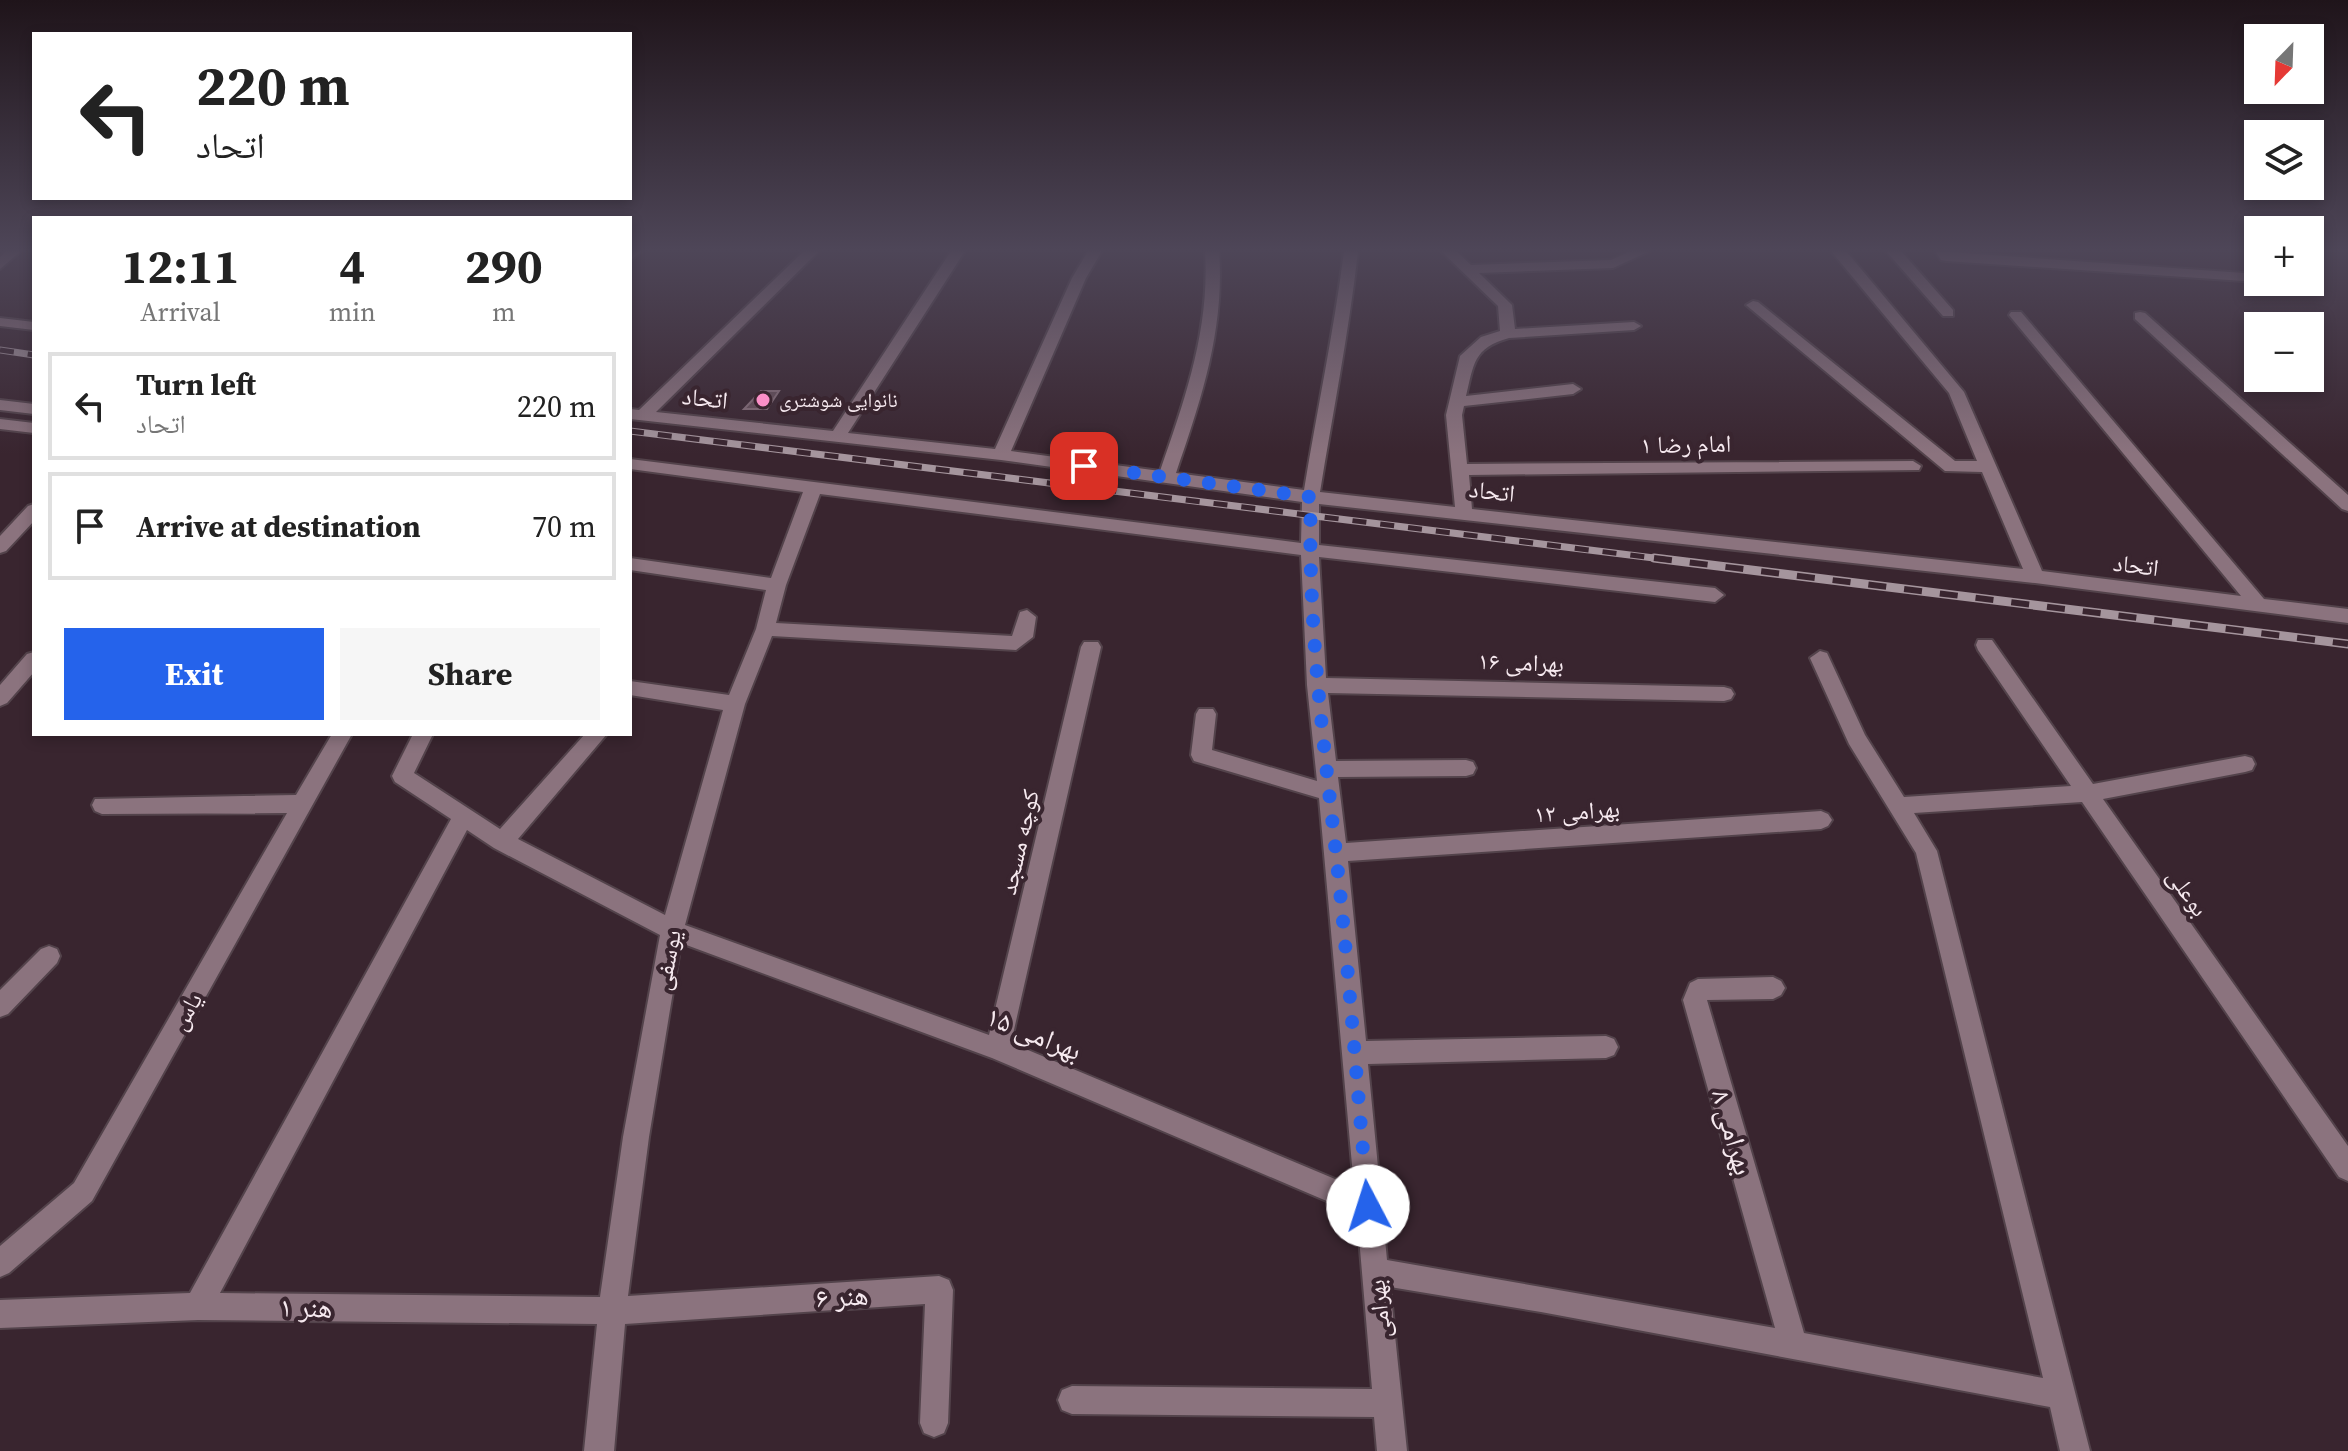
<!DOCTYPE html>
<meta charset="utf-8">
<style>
body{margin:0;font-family:"Source Serif 4","Noto Naskh Arabic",serif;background:#f6f6f6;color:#222;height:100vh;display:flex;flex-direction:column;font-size:30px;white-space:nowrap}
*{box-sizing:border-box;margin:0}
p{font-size:26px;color:#767676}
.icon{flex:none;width:44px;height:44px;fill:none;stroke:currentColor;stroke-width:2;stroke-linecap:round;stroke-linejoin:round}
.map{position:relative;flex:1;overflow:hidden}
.panel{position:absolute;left:32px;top:216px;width:600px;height:520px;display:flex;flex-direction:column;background:#fff;border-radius:0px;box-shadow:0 4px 12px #0003}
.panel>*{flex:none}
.hud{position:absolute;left:32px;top:32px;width:600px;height:168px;border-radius:0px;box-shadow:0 4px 12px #0003;background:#fff;color:#222;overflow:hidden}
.needle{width:52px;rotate:203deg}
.controls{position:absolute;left:2244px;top:24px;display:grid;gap:16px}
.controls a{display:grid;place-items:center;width:80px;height:80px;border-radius:0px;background:#fff;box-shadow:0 4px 12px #0003;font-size:40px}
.pin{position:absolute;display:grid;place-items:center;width:68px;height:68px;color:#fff;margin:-34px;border-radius:16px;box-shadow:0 4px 12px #0006}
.me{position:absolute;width:88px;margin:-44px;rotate:355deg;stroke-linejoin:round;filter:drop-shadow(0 0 6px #0008)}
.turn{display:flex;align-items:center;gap:28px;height:168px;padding:0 32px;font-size:36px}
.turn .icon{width:104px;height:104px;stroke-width:2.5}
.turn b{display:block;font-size:56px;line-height:68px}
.eta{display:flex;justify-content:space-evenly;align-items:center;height:136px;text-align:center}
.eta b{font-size:48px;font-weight:700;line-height:56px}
.primary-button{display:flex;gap:16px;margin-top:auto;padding:16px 32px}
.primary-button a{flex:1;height:92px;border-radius:0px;background:#2563eb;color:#fff;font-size:32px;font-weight:700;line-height:92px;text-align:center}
.primary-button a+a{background:#f6f6f6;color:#222}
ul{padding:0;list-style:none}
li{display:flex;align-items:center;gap:24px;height:108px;margin:0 16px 12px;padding:0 16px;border:4px solid #e0e0e0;border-radius:0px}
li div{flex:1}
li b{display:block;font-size:30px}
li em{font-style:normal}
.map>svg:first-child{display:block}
</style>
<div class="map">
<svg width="2348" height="1451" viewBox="0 0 2348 1451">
<rect width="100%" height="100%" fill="#39252f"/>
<!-- building -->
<path fill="#654f59" stroke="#876f7a" stroke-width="2" d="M761,391H779L767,409H744Z"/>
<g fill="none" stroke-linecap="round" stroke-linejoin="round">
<!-- minor casing -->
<g stroke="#53434b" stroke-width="4">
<path id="minor" d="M6,251H21L0,269V257Z
M630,251H642L630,261Z
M804,251H819L656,412L833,431L951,251H965L848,433L995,449L1072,278L1088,251H1102L1086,278L1011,451L1160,471C1185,399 1210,329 1205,251H1219C1225,329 1201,400 1176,473L1304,490C1317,410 1334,331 1344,251H1358C1349,332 1333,412 1320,492L1455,507L1446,415L1460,356L1481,337L1500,331L1498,306L1441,251H1456L1471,265L1611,260L1631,251H1650L1613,268L1479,273L1512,305L1515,329L1634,322L1641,326L1634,330L1509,338C1473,348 1474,364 1466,396L1573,384L1581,389L1573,394L1464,406L1462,415L1467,464L1913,461L1921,466L1919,470L1469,475L1472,509L2023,569L1982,472L1945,471L1746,305L1753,301L1758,302L1955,461H1977L1949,393L1831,251H1846L1964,392L2042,571L2241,596L2009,315L2011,312H2021L2264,599L2348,609V623L2035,583L1319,504V545L1715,588L1724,595L1715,602L1319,557L1326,678L1724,687L1731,689L1734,694L1731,699L1724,701L1328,693L1336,761L1466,760L1473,762L1476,768L1473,774L1466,776L1338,777L1346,843L1821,811L1828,814L1832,820L1828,826L1821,829L1348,861L1366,1041L1606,1036L1614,1039L1618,1047L1614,1055L1606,1058L1368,1064L1387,1260L1775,1328L1683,1000L1690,983L1698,979L1773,977L1781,981L1785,988L1781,995L1773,999L1707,1000L1804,1333L2043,1378L1916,853L1849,744L1810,658L1820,651L1827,653L1865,735L1904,797L2071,786L1978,650L1976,645L1978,640H1992L2093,784L2245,756L2252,758L2255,764L2252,770L2245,772L2103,799L2348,1146V1181L2339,1177L2082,802L1914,813L1937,851L2090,1451H2060L2050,1407L1541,1312L1390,1287L1407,1451H1377L1374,1417L1072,1414L1062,1410L1058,1400L1062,1390L1072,1386L1372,1389L1357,1214L992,1058L681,943L649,1137L628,1296L939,1276L949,1280L953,1290L948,1423L944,1433L934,1437L924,1433L920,1423L925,1304L625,1324L614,1451H584L597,1324L198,1320L0,1328V1300L190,1293L451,819L395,782L392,776L413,734H433L414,773L500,829L585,734H607L518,839L665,915L723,710L630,695V681L729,695L756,629L766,590L630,570V558L771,578L803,492L630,469V459L1301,543L1302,502L1001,460L630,419V409L639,410ZM820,494L1301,555L1307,685L1317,781L1212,750L1216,714L1213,709H1199L1196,714L1191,755L1194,761L1319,798L1354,1187L1011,1043L1101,647L1098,642H1084L1081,647L989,1035L685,925L745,704L772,636L1016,650L1033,637L1036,617L1027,610L1020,612L1012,636L776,623L786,585ZM467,830L494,848L660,935L623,1137L600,1297L220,1293Z
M1886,251H1901L1953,310V316H1943Z
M1935,251L2258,274L2259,282L1946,261L1941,260Z
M2140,312L2145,313L2348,495V511L2342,509L2135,319V313Z
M0,318L34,322V330L0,326Z
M34,504V521L6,551L0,553V536L28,506Z
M34,652V672L7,703L0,706V685L27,654Z
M332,734H352L92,1201L9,1273L0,1277V1246L74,1183L287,813L102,814L95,811L92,805L95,799L296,795Z
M49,946L57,949L60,956L57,963L8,1014L0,1017V990L41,949Z"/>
</g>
<!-- tertiary casing -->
<g stroke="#53434b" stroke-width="4">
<path id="tertiary" d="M0,400L34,404V414L0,410Z
M0,419L34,423V433L0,429Z"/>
</g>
<!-- minor -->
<use href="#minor" fill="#8b737e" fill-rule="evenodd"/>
<!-- tertiary -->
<use href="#tertiary" fill="#8b737e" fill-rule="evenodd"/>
<!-- rail-far1 casing -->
<g stroke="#a5959d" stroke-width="7">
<path id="rail-far1" d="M0,350L34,355
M630,431L1670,560"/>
</g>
<!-- rail casing -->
<g stroke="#a5959d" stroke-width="9">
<path id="rail" d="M1654,558L2348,644"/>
</g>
<!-- rail-far1 -->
<use href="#rail-far1" stroke="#39252f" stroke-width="5" stroke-dasharray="14" stroke-linecap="butt"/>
<!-- rail -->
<use href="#rail" stroke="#39252f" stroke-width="6" stroke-dasharray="18" stroke-linecap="butt"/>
</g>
<!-- sky -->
<linearGradient id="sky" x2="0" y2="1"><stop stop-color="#1f141a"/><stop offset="0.55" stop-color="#4e4658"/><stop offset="1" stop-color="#4e4658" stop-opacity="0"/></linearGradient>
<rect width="2348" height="454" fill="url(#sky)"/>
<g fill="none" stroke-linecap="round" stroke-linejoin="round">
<!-- route -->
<path stroke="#2563eb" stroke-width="14" stroke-dasharray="0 25.2" d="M1084,466L1311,497C1307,617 1323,735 1336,854C1349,971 1357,1089 1368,1206"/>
</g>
<!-- markers -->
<circle fill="#fa8fc7" stroke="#39252f" stroke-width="3" cx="763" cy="400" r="8"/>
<g text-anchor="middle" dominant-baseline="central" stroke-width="8" stroke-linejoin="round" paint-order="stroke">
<!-- far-poi labels -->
<g font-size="20" fill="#f6e9ef" stroke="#39252f" text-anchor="start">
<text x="779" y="400">نانوایی شوشتری</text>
</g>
<!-- street labels -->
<g font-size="24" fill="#f6e9ef" stroke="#39252f">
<text transform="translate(705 398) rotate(6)">اتحاد</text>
<text transform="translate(1686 444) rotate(-1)">امام رضا ۱</text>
<text transform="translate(1492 491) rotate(6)">اتحاد</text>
<text transform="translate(2136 565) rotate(7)">اتحاد</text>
<text transform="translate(1521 662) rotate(2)">بهرامی ۱۶</text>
<text transform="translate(1577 811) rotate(-4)">بهرامی ۱۲</text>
<text transform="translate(1019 842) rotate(-77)">کوچه مسجد</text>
<text transform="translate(2188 892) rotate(55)">بوعلی</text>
<text transform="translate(667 960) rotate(-79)">یوسفی</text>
<text transform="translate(186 1011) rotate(-60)">یاس</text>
<text transform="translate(1379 1309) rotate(-96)">بهرامی</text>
</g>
<!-- near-street labels -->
<g font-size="28" fill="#f6e9ef" stroke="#39252f">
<text transform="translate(1034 1033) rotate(22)">بهرامی ۱۵</text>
<text transform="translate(1733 1132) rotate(74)">بهرامی ۸</text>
<text transform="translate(842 1296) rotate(-4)">هنر ۶</text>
<text transform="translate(306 1307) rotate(1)">هنر ۱</text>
</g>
</g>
</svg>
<div class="controls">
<a><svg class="needle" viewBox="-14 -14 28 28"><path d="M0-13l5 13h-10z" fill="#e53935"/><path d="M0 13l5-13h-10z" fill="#767676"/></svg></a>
<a><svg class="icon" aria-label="layers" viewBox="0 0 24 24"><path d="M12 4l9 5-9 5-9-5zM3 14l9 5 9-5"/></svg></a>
<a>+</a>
<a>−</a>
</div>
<div class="pin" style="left:1084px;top:466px;background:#d93025"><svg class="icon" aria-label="arrive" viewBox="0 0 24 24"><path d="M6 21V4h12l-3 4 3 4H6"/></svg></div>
<svg class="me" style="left:1368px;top:1206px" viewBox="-20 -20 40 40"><circle r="19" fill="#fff"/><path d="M0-13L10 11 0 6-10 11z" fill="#2563eb"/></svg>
<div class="hud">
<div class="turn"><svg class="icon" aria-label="left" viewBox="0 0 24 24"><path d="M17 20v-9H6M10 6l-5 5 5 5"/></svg><div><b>220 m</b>اتحاد</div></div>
</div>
<section class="panel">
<div class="eta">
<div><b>12:11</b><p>Arrival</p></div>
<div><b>4</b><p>min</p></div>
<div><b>290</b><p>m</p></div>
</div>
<ul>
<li><svg class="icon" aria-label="left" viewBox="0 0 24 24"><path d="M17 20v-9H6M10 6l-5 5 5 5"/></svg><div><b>Turn left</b><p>اتحاد</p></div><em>220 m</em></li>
<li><svg class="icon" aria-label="arrive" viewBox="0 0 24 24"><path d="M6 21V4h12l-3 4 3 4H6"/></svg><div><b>Arrive at destination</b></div><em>70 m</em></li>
</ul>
<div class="primary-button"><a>Exit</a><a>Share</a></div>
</section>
</div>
